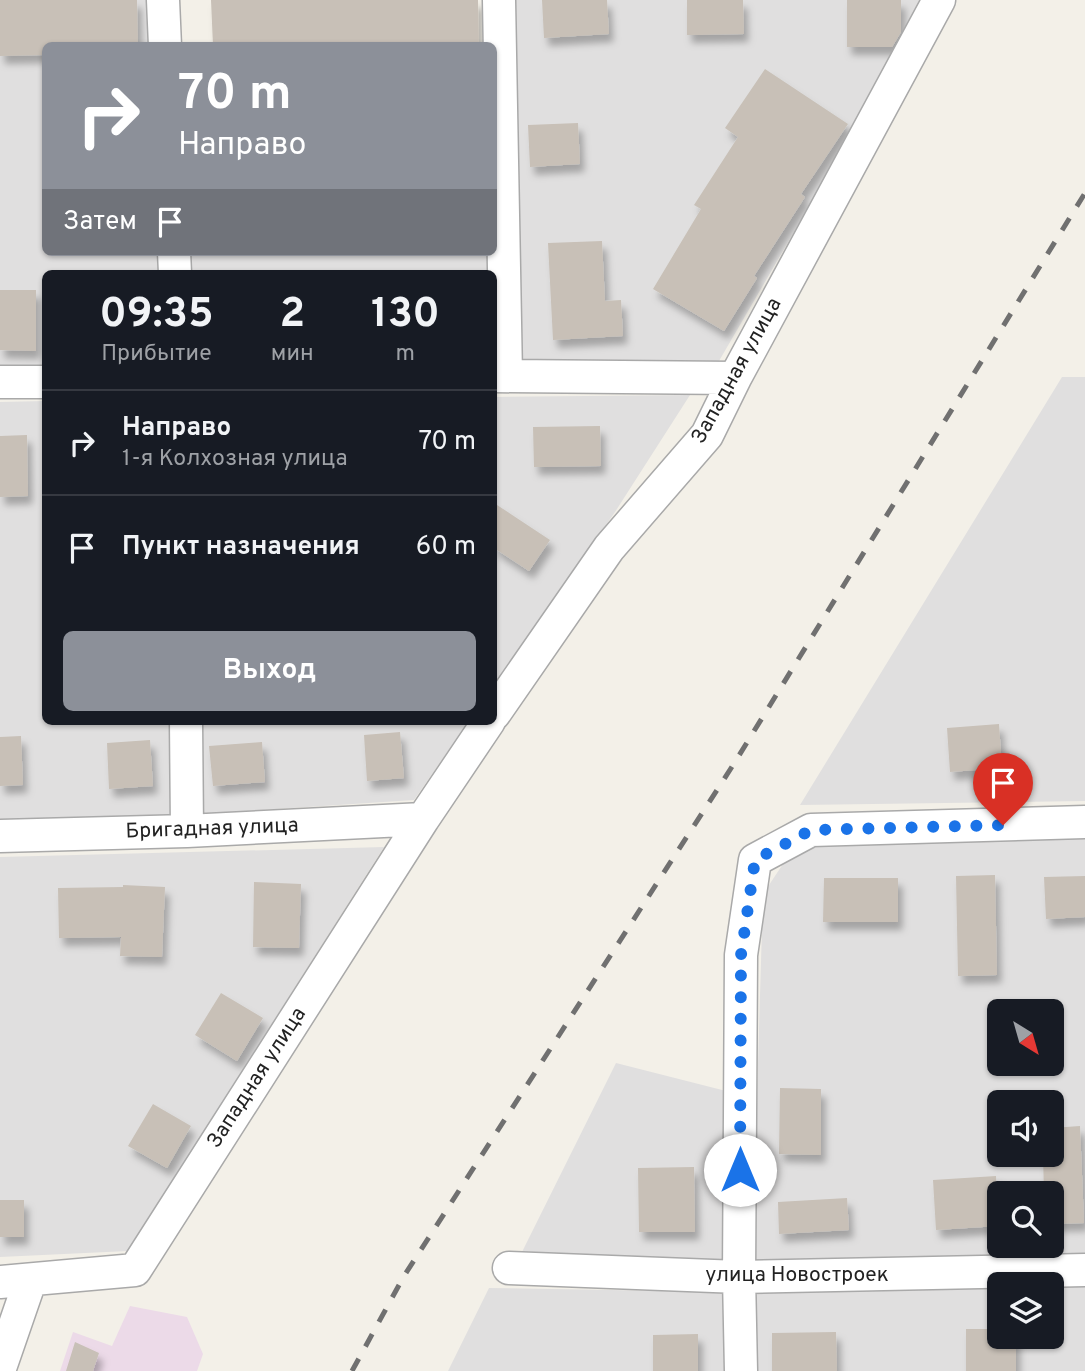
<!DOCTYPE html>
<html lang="ru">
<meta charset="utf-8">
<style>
body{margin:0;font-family:Overpass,sans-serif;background:#20242c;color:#f1f3f6;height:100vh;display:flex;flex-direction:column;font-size:26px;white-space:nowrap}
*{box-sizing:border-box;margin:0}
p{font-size:23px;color:#9ea1a6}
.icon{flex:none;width:38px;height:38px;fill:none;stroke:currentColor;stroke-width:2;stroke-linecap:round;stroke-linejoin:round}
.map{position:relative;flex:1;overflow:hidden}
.panel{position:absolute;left:42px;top:270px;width:455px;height:455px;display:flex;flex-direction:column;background:#171b24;border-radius:10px;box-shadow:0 2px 5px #0004}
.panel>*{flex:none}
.banner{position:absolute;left:42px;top:42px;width:455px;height:214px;border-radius:10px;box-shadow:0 2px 5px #0004;background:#8c9099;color:#fff;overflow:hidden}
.needle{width:46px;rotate:143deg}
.controls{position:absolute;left:987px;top:999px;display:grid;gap:14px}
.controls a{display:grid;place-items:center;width:77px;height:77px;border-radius:10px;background:#171b24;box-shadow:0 2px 5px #0004;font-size:35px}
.pin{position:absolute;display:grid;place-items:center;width:60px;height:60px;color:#fff;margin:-72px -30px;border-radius:50% 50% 50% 0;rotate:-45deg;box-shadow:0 0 7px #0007}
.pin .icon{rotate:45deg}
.me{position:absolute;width:77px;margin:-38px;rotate:0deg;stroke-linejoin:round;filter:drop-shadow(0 0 5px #0008)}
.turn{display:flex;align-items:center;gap:24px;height:147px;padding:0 21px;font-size:32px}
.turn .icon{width:91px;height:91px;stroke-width:2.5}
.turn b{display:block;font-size:49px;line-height:60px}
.then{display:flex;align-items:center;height:66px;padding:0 21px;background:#0003;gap:14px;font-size:26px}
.eta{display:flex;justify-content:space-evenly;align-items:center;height:119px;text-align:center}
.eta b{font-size:42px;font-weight:700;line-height:49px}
.button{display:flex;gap:14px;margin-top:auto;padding:14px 21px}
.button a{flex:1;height:80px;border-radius:10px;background:#8c9099;color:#fff;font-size:28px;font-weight:700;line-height:80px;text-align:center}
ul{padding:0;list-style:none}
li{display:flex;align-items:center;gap:21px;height:105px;padding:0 21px;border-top:2px solid #363941}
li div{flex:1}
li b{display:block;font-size:26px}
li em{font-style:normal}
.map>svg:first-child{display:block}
</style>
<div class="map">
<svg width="1085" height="1371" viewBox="0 0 1085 1371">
<defs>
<filter id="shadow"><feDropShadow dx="4.5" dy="8" stdDeviation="3.5" flood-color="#0004"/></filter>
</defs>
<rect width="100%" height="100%" fill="#f3f0e8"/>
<!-- residential -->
<path fill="#e0dfdf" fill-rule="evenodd" d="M0,0H150L152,45L46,46V252H160L161,273H46L45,367L0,366Z
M512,0H922L901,48L719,361L520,360Z
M190,252H490V273H191Z
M1062,377H1085V801L800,805Z
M690,395L615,512L494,686V397Z
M45,401L46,721H174L175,819L0,821V402Z
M201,721H469L414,800L202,814Z
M1085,836V1259L752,1266L763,894L795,846ZM999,1012H1052V1064H999ZM999,1102H1052V1155H999ZM999,1194H1052V1246H999Z
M384,847L128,1251L0,1257V857Z
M616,1063L730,1092L728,1265L518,1260Z
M1085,1284V1371H757L755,1292L999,1286V1337H1052V1285Z
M489,1288L730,1292L732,1371H448Z"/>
<!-- industrial -->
<path fill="#ecdae8" d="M130,1306L187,1317L203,1354L197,1371H60L73,1332L112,1346Z"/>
<!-- building -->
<path fill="#c8c0b7" filter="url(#shadow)" d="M0,0H137L138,46H44V55L0,56Z
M211,0H478L479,46H430V43L213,46Z
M542,0H607L609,34L544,38Z
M687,0H743L744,34L687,35Z
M847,0H901V32L892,47H847Z
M765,69L848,124L801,194L805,197L754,276L757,278L724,331L653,289L701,209L694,205L738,137L725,128Z
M578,123L580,164L530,167L528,125Z
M602,241L605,301L621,300L623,336L553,340L548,243Z
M0,290H36V351L0,350Z
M600,426L601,466L534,467L533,427Z
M27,435L28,496L0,497V436Z
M494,503L550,540L529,571L494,548Z
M999,724L1002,768L950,772L947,728Z
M400,732L404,778L367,781L364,735Z
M21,736L23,785L0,786V737Z
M150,740L153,786L109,789L107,743Z
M262,742L265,782L213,786L209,746Z
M995,875L997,975L958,976L956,876Z
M1085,876V917L1046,919L1044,877Z
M824,878H898V922H823Z
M254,882L301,884L299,948L253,947Z
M123,885L165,887L162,957L120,956L121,937L59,938L58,888L123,887Z
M221,993L263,1018L237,1061L195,1035Z
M780,1088L821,1089V1155L779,1154Z
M153,1104L191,1126L167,1168L128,1146Z
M1080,1126L1084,1223L1052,1224V1194H1044L1043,1155H1052V1128Z
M694,1167L695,1232H639L638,1168Z
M996,1176L999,1226L936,1230L933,1180Z
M847,1198L849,1230L779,1234L778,1202Z
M0,1200H24V1237H0Z
M966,1329H999V1337H1016V1371H966Z
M836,1332L837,1371H772V1333Z
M698,1334V1371H653V1335Z
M75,1342L99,1353L93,1371H66Z"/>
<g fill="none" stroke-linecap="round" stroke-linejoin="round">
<!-- street casing -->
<g stroke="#a9a9a9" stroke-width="35">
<path id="street" d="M163,0L165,46
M499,0L506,376
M174,252L175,273
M494,376L735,378
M0,382H46
M494,714L609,548L707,435L735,378L939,0
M186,721L187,831
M0,836L187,831L423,819
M509,1268L739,1277L1085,1270
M0,1282L135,1270L423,819L489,721
M0,1368L30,1281
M741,1371L739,1277L741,955L755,860L811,830L1085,822"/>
</g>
<!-- street -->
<use href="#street" stroke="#fff" stroke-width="32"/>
<!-- rail -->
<path stroke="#707070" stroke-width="5" stroke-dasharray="14 14" stroke-linecap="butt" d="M352,1371L404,1276L735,762L1085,193"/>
</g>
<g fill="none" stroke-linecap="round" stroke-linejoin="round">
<!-- route -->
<path stroke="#1a73e8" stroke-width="12" stroke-dasharray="0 21.6" d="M740,1170L741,955L755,860L811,830L1003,825"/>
</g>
<g text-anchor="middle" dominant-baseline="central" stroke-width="5" stroke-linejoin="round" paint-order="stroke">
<!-- street labels -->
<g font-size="21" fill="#222" stroke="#fff">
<text transform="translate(737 371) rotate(-61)">Западная улица</text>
<text transform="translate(212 829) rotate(-2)">Бригадная улица</text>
<text transform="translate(257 1078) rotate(-57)">Западная улица</text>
<text x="797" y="1275">улица Новостроек</text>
</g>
</g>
</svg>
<div class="controls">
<a><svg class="needle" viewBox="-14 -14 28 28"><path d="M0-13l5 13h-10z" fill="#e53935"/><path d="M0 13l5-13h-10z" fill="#9ea1a6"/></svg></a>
<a><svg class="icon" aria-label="sound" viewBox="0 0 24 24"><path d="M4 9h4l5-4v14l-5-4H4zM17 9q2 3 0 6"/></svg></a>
<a><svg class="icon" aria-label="search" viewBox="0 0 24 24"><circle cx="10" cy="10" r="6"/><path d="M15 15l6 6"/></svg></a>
<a><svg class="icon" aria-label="layers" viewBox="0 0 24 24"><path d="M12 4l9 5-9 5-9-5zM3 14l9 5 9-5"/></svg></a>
</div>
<div class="pin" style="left:1003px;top:825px;background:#d93025"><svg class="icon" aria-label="arrive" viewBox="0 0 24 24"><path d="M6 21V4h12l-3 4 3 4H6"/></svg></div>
<svg class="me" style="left:740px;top:1170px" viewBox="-20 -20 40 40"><circle r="19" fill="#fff"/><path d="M0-13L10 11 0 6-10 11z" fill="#1a73e8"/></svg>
<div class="banner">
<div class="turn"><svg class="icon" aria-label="right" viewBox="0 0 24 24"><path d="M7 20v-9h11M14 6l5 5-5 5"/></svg><div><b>70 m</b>Направо</div></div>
<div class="then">Затем<svg class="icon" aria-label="arrive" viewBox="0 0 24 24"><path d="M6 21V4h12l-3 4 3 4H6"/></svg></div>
</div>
<section class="panel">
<div class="eta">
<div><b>09:35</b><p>Прибытие</p></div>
<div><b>2</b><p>мин</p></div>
<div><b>130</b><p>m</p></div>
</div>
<ul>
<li><svg class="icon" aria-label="right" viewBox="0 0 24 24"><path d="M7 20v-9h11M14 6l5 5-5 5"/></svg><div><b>Направо</b><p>1-я Колхозная улица</p></div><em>70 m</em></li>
<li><svg class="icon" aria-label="arrive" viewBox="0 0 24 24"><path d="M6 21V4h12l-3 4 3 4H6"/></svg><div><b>Пункт назначения</b></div><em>60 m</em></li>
</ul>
<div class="button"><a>Выход</a></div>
</section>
</div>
